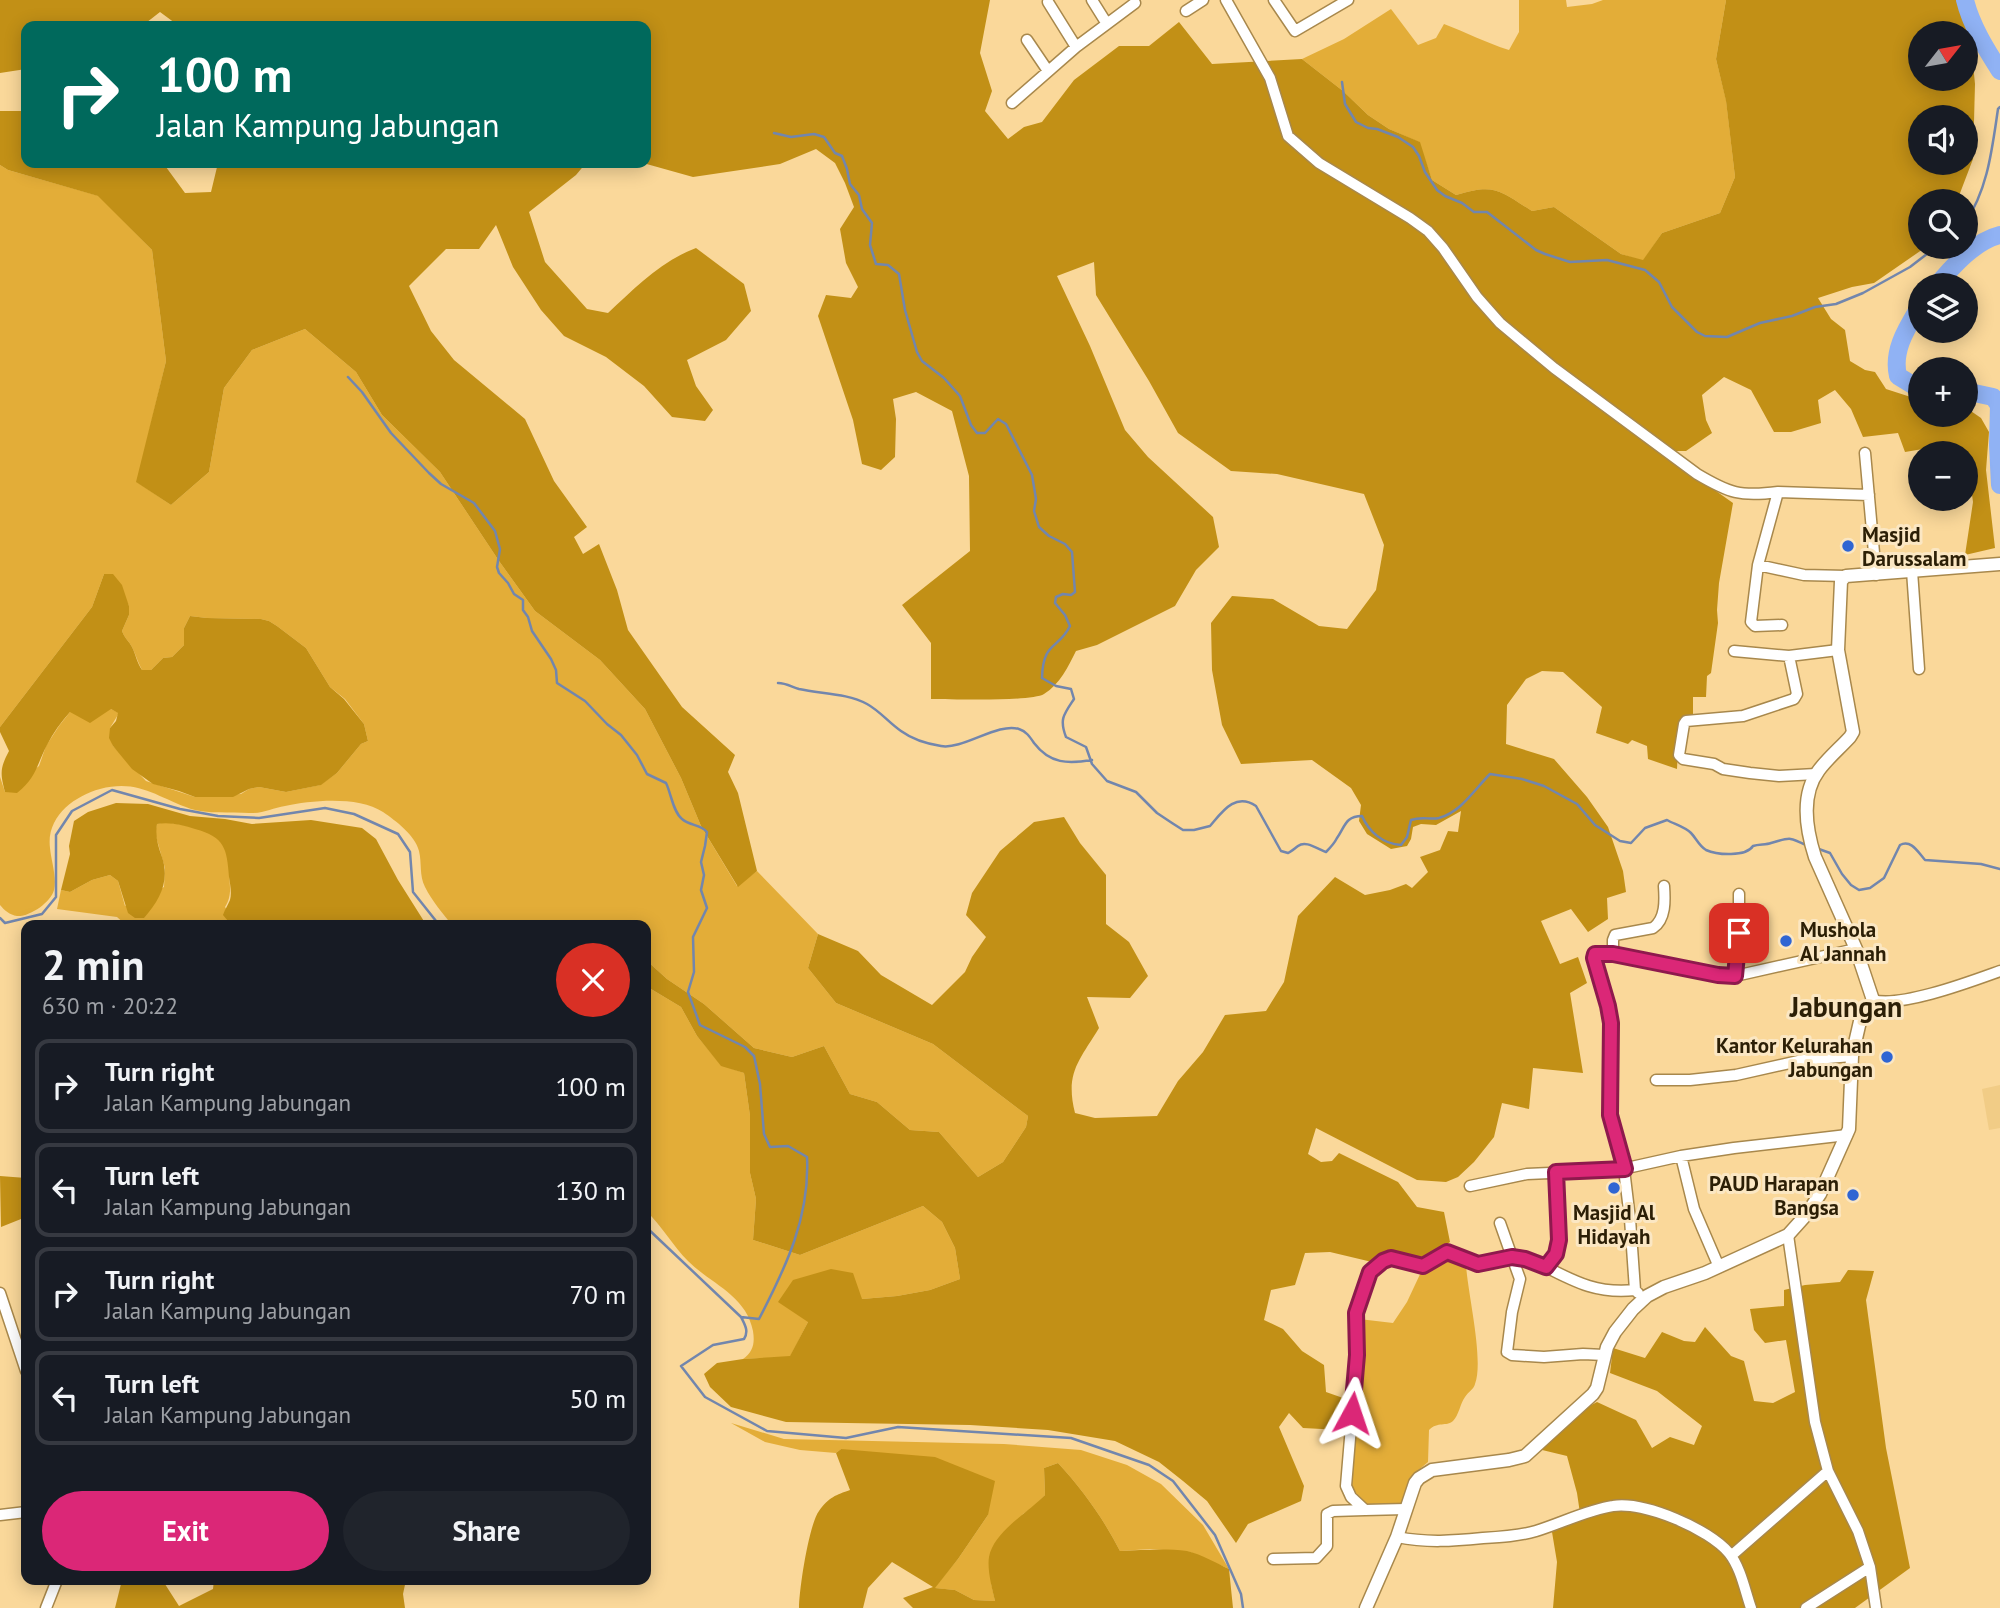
<!DOCTYPE html>
<meta charset="utf-8">
<style>
body{margin:0;font-family:"PT Sans",sans-serif;background:#20242c;color:#f1f3f6;height:100vh;display:flex;flex-direction:column;font-size:26px;white-space:nowrap}
*{box-sizing:border-box;margin:0}
p{font-size:23px;color:#9ea1a6}
.icon{flex:none;width:38px;height:38px;fill:none;stroke:currentColor;stroke-width:2;stroke-linecap:round;stroke-linejoin:round}
.map{position:relative;flex:1;overflow:hidden}
.drawer{position:absolute;left:21px;top:920px;width:630px;height:665px;display:flex;flex-direction:column;background:#171b24;border-radius:14px;box-shadow:0 4px 18px #0003}
.drawer>*{flex:none}
.hud{position:absolute;left:21px;top:21px;width:630px;height:147px;border-radius:14px;box-shadow:0 4px 18px #0003;background:#00695c;color:#fff;overflow:hidden}
.needle{width:46px;rotate:59deg}
.controls{position:absolute;left:1908px;top:21px;display:grid;gap:14px}
.controls a{display:grid;place-items:center;width:70px;height:70px;border-radius:50%;background:#171b24;box-shadow:0 4px 18px #0003;font-size:35px}
.pin{position:absolute;display:grid;place-items:center;width:60px;height:60px;color:#fff;margin:-30px;border-radius:14px;box-shadow:0 4px 10px #0006}
.me{position:absolute;width:77px;margin:-38px;rotate:5deg;stroke-linejoin:round;filter:drop-shadow(0 0 5px #0008)}
.turn{display:flex;align-items:center;gap:24px;height:147px;padding:0 21px;font-size:32px}
.turn .icon{width:91px;height:91px;stroke-width:2.5}
.turn b{display:block;font-size:49px;line-height:60px}
.round{display:grid;place-items:center;flex:none;width:74px;height:74px;border-radius:37px;background:#20242c}
.overview{display:flex;align-items:center;justify-content:space-between;height:119px;padding:0 21px}
h1{font-size:42px;font-weight:800;line-height:52px}
.cta{display:flex;gap:14px;margin-top:auto;padding:14px 21px}
.cta a{flex:1;height:80px;border-radius:42px;background:#db2777;color:#fff;font-size:28px;font-weight:800;line-height:80px;text-align:center}
.cta a+a{background:#20242c;color:#f1f3f6}
ul{padding:0;list-style:none}
li{display:flex;align-items:center;gap:21px;height:94px;margin:0 14px 10px;padding:0 7px;border:4px solid #363941;border-radius:14px}
li div{flex:1}
li b{display:block;font-size:26px}
li em{font-style:normal}
.map>svg:first-child{display:block}
</style>
<div class="map">
<svg width="2000" height="1608" viewBox="0 0 2000 1608">
<rect width="100%" height="100%" fill="#fad89a"/>
<!-- built -->
<path fill="#f1cc86" d="M2000,1085V1128L1989,1130L1982,1089Z"/>
<!-- green -->
<path fill="#e3ad38" d="M1519,0H1566L1567,7L1592,4L1603,0H1726L1716,59L1726,100L1735,177L1720,213L1662,233L1643,261L1621,254L1554,207L1532,211C1499,190 1495,183 1456,195L1432,180L1419,142L1389,129L1368,115L1343,91L1302,59L1344,39L1391,9L1418,45L1436,38L1444,24C1466,32 1486,43 1509,50L1519,32Z
M0,165L8,170L99,196L152,250L166,361L137,482L171,505L209,472L224,388L252,350L305,329L356,372L382,415L440,472L499,561L535,611L600,660L645,709L681,778L701,826L737,886L757,871L818,934L808,968L836,1003L933,1044L1028,1116L1026,1127L1003,1162L978,1177L939,1132L910,1130L877,1102L850,1094L824,1046L792,1057L754,1048L704,1004L667,979L646,960V926H619L615,922L599,926L499,922L493,926H453C443,914 432,901 425,887C419,875 422,863 419,851C415,835 396,821 383,812C359,796 312,800 285,806C273,808 261,814 249,813C232,812 206,814 191,809C156,797 139,779 100,789C74,796 46,817 50,848C51,860 57,877 54,890C51,902 30,917 17,916C10,915 4,910 0,905V777L5,792L39,766L46,746L59,726L70,712L111,709L119,713L110,728L113,746L146,781L195,797L241,794L249,789L259,787L286,792L320,785L337,773L361,744L368,741L364,724L345,699L330,687L306,648L277,626L269,621L261,619L207,618L190,616L184,628V645L172,657L163,658L151,670H142C138,663 136,655 132,647C129,641 125,639 122,631L129,615V606L125,598L104,574L92,607L0,727Z
M166,822C186,826 221,828 227,853C229,859 229,868 229,875C230,887 232,896 225,907L236,924L245,926H127L117,917L57,909L61,890L70,892L92,880L110,875L118,881L125,906L164,887L165,868L155,833L157,824Z
M646,986L681,1007L697,1036L721,1065L744,1073L750,1116V1173L756,1199L753,1240L800,1255L923,1206L942,1222L955,1248L960,1279L930,1290L897,1296L862,1299L808,1322L790,1357L743,1359C753,1352 755,1344 753,1331C746,1295 711,1284 688,1261C673,1246 662,1226 646,1211Z
M1447,1254L1466,1265C1468,1295 1484,1360 1475,1384C1474,1389 1468,1392 1465,1397C1460,1404 1459,1415 1453,1421C1446,1427 1438,1421 1429,1430L1428,1462L1415,1473L1404,1505L1364,1506L1351,1487L1359,1319L1393,1323L1407,1302L1422,1270Z
M731,1423L784,1439L1004,1444L1081,1450L1127,1465L1161,1484L1203,1525L1229,1569L1190,1552L1150,1549L1120,1551C1103,1518 1083,1490 1058,1463L1044,1468L1045,1495L1035,1506L1023,1514L991,1583L995,1601L974,1600L955,1590L934,1588L958,1559L988,1515L841,1449L836,1453L800,1450L765,1442Z"/>
<!-- forest -->
<path fill="#c29016" fill-rule="evenodd" d="M0,0H990L980,53L992,91L985,111L1008,139L1024,127L1042,122L1074,80L1119,46H1149L1179,22L1212,64L1302,59L1343,91L1368,115L1389,129L1420,142L1432,180L1456,195C1495,183 1499,190 1532,211L1554,207L1621,254L1643,260L1662,233L1720,213L1735,177L1726,101L1716,59L1726,0H1968L1966,19L1971,44L1975,84L1973,159L1957,201H1920V247H1926L1874,283L1852,287L1818,298L1831,319L1845,330L1850,361L1865,370L1875,372L1886,389L1920,400V415H1965V407L1981,418L1989,432L1986,470L1995,548L1965,555L1973,502L1966,451L1947,445L1905,452L1898,433L1863,437L1851,409L1835,390L1818,400L1821,423L1791,432H1774L1751,390L1724,377L1702,395L1706,420L1712,433L1686,451H1677L1672,460L1733,503L1719,583L1717,610L1718,623L1711,673L1707,676L1706,697H1693V717L1681,718L1679,729L1677,769L1648,759L1647,746L1632,740L1628,744L1596,733L1602,707L1563,672L1542,671L1526,679L1507,705L1506,744L1554,759L1587,797L1608,827L1623,871L1626,892L1607,898L1608,919L1588,932L1571,909L1541,921L1560,964L1578,957L1587,983L1570,993L1583,1073L1533,1068L1529,1109L1502,1103L1494,1137L1474,1162L1458,1177L1446,1182L1417,1180L1316,1128L1308,1154L1321,1162L1332,1161L1339,1153L1398,1182L1417,1207L1444,1212L1450,1242L1421,1262L1395,1254L1372,1262L1330,1252L1305,1253L1295,1285L1271,1290L1264,1320L1283,1329L1302,1351L1324,1365L1326,1392L1343,1398L1341,1430L1303,1428L1289,1413L1279,1427L1304,1486L1301,1501L1248,1524L1236,1543L1207,1501L1183,1481L1159,1462L1115,1441L1048,1430L970,1425L786,1422L731,1407L710,1387L704,1374L717,1363L743,1359L790,1356L808,1322L778,1302L793,1280L831,1269L853,1273L862,1299L897,1296L930,1290L960,1279L955,1248L942,1222L923,1206L800,1255L753,1240L756,1199L750,1173V1116L744,1073L721,1066L697,1036L681,1007L646,986V960L667,979L704,1004L754,1048L792,1057L824,1046L850,1094L877,1102L910,1130L939,1132L978,1177L1003,1162L1026,1127L1028,1116L933,1044L836,1003L808,968L818,934L858,951L881,975L932,1005L965,972L972,957L986,937L966,915L972,893L1000,851L1034,822L1064,817L1080,843L1106,875V924L1129,942L1148,976L1130,998L1087,997L1099,1028C1079,1061 1065,1073 1075,1113L1095,1118L1157,1116L1178,1081L1203,1052L1225,1015L1266,1011L1284,982L1298,916L1335,877L1365,895L1390,890L1406,884L1412,888L1428,872L1420,857L1440,850L1448,831L1458,832L1461,811L1436,825L1421,824L1413,827L1411,839L1407,846L1391,849L1367,834L1359,821L1361,805L1351,788L1312,760L1241,764L1222,725L1212,670L1211,623L1232,596L1273,599L1319,626L1347,629L1376,590L1384,545L1364,494L1277,474L1231,471L1178,433L1149,381L1096,295L1094,262L1057,276L1090,346L1125,430L1148,457L1213,517L1219,547L1196,570L1175,606L1097,645L1076,651C1068,667 1060,684 1044,694C1031,702 950,699 931,699V643L902,605L970,551L969,476L952,411L916,392L893,399L896,419L895,457L881,470L862,464L853,420L818,316L826,295L851,298L858,287L846,263L840,229L854,207L845,183L835,163L816,149L780,164L693,177L643,163H646V26H179L160,12L142,26H26V69L0,73ZM1920,33H1965V79H1920ZM1920,117H1965V163H1920Z
M0,111H26V163H124L131,167H166L185,193L211,192L218,163H586L576,175L529,212L545,262L587,309L608,313C635,288 661,261 696,248L744,284L751,311L726,340L687,360L696,386L713,410L705,421L672,417L644,386L606,357L564,336L541,310L513,267L496,225L479,249H446L409,286L431,331L454,360L525,419L554,481L587,527L574,537L583,554L599,544L617,590L628,630L682,707L735,755L728,772L738,793L757,871L738,887L701,826L681,778L645,709L600,660L535,611L499,561L440,472L382,415L356,372L305,329L252,350L224,388L209,472L171,505L136,482L166,361L152,250L98,196L8,170L0,165Z
M104,574H113L122,585L129,606V615L122,631C125,639 129,641 132,647C136,655 137,663 142,670H151L163,658L172,657L184,645V628L190,616L207,618L261,619L269,621L277,626L306,648L330,687L344,699L364,724L368,741L361,744L337,773L321,785L286,792L259,787L249,789L233,797H195L179,791L153,784L132,769L113,746L109,738L110,728L116,721L118,713L111,709L90,723L70,712C61,722 53,733 47,745C36,766 37,777 17,793L5,792C0,773 0,768 9,751L0,732V727L92,607Z
M116,803L148,804L190,816L225,819L252,824L311,820L362,828L376,839L398,880L427,926H245L228,921L223,915C225,909 228,905 230,900C232,893 230,884 229,877C227,849 225,837 195,829C183,825 170,822 157,824C155,836 158,846 162,857C170,881 160,900 144,918H135L128,913L118,881L110,875L92,880L70,892L61,890L70,854L69,846L74,821L88,812Z
M0,1176L26,1178V1217L1,1227Z
M1848,1270L1874,1271L1866,1300L1868,1315L1886,1448L1910,1568L1855,1608H1553L1557,1562L1552,1532L1581,1520L1577,1493L1567,1456L1538,1449L1582,1410L1597,1402L1636,1420L1652,1448L1670,1437L1694,1445L1702,1426L1657,1391L1610,1373L1613,1348L1645,1358L1662,1332L1684,1341L1695,1342L1705,1327L1731,1356L1744,1361L1754,1401L1773,1403L1795,1392L1786,1340L1765,1343L1754,1330L1750,1309L1784,1306V1290L1805,1285L1840,1282Z
M841,1449L935,1457L995,1481L988,1515L958,1559L935,1588L955,1590L974,1600L995,1601C992,1588 987,1570 989,1557C994,1531 1028,1513 1045,1495L1044,1468L1058,1463C1083,1490 1103,1518 1120,1551C1142,1550 1165,1548 1187,1551C1201,1554 1216,1563 1229,1569L1233,1608H913L903,1598L933,1587L892,1562L868,1588L863,1608H799C799,1590 809,1524 819,1511C829,1497 836,1495 850,1490L836,1453Z
M122,1580L163,1581L179,1606L213,1589L214,1580H406L403,1594L405,1608H115Z"/>
<g fill="none" stroke-linecap="round" stroke-linejoin="round">
<!-- stream -->
<path stroke="#7286ad" stroke-width="2.5" d="M1342,82L1345,104L1356,122L1368,128L1377,129L1398,137L1413,147L1419,156L1425,172L1437,190L1445,196L1462,203L1474,212H1487L1536,250L1545,254L1570,262L1607,260L1645,270L1659,282L1672,307L1697,332L1705,336L1727,337L1760,323L1792,316L1815,307L1836,304L1863,293L1910,267L1936,247
M774,133L791,137L814,134L824,137L835,153L842,156L847,169L850,184L859,195L862,209L872,223L870,245L876,264L888,265L899,274L905,310L917,352L922,361L944,378L960,396L971,425L977,433H985L998,419L1006,424L1032,475L1036,499L1034,511L1039,527L1049,536L1065,544L1072,552L1075,592L1071,595L1063,594L1056,597L1055,603L1065,615L1070,626C1058,650 1043,641 1042,678L1056,686L1071,689L1074,699C1064,714 1059,719 1066,737L1086,747L1092,764L1107,781L1136,792L1157,813L1172,823L1183,830H1194L1210,826C1222,812 1235,792 1256,806L1281,851L1288,853C1291,852 1294,849 1298,846C1306,840 1317,849 1326,852C1330,848 1334,844 1337,838C1345,827 1345,816 1362,816C1369,832 1383,844 1401,845L1407,837L1411,820C1422,816 1430,820 1439,818C1461,812 1474,790 1490,774L1522,779L1544,786L1577,804L1595,825L1620,841L1631,843L1645,828L1667,820C1674,824 1685,827 1691,833C1696,838 1699,846 1706,850C1717,855 1746,857 1753,846C1759,844 1766,845 1771,843C1790,838 1787,836 1806,845
M1965,223C1988,189 1992,149 1998,109L2000,107
M348,377L362,392L391,433L429,473L441,484L474,503L495,531L500,549L497,567L499,573L508,583L514,594L523,600V610L528,617L532,631L551,659L556,670L557,683L585,701L607,724L621,735L637,755L647,774L666,783C671,793 673,812 682,819C690,826 700,824 707,832L705,846L701,862L704,875L701,890L707,908L693,937L694,972L688,992L700,1025L745,1047L754,1056L760,1084L764,1134L770,1147L788,1146L807,1157C810,1217 786,1267 759,1319L741,1317
M778,683C786,683 792,687 799,689C821,694 847,693 867,704C880,711 889,723 901,731C912,739 928,744 941,746C963,750 998,722 1019,729C1026,731 1030,737 1034,743C1050,764 1068,764 1092,760
M1816,848L1830,853L1842,874L1851,885L1859,890L1870,888L1884,878L1900,845C1911,839 1918,852 1925,860L1981,864L2000,869
M0,918L5,923L42,914L56,897V835L72,811L112,790L180,809L218,816L259,818L325,808L354,814L398,834L410,852L413,892L440,926
M646,1227L741,1317C745,1325 749,1331 744,1339L713,1345L681,1366L705,1397L767,1431L846,1438L898,1427L1071,1438L1149,1465L1173,1481L1215,1535L1241,1594L1243,1608"/>
<!-- river -->
<path stroke="#90b2f4" stroke-width="18" d="M1965,0C1971,25 1986,49 2000,71
M1937,285C1953,266 1975,241 2000,235
M1920,306C1907,328 1892,350 1898,376L1916,387H1920
M1965,391L1993,397L1999,405L1998,445L2000,485"/>
<!-- minor casing -->
<g stroke="#a8884c" stroke-width="13">
<path id="minor" d="M1092,0L1107,24
M1226,0L1270,78L1288,136L1319,163L1410,218L1428,231L1443,248L1477,297L1500,323L1554,368L1697,474C1729,493 1740,497 1778,492
M1274,0L1295,31L1348,0
M1048,2L1076,47
M1186,11L1203,0
M1027,40L1048,71
M1012,103L1076,47L1135,3
M1865,453L1876,575
M1758,565L1804,575L1846,576
M1912,571L1919,669
M1782,625L1755,626L1751,622L1758,565L1778,492L1869,495
M1734,651L1789,656L1838,650
M1789,656L1797,694L1794,699L1743,716L1686,721L1684,724L1679,755L1683,759L1714,764L1723,769L1750,773L1779,776L1816,774
M1613,954V940L1615,935L1653,928C1666,919 1665,900 1664,886
M1735,976L1739,933V894
M1873,1000C1901,1008 1972,981 2000,971
M1656,1080H1690L1736,1075L1803,1060L1852,1056
M1681,1156L1694,1209L1719,1267
M1470,1186L1527,1174L1618,1170L1681,1156L1734,1148L1847,1135
M1500,1223L1512,1257L1525,1259L1546,1267L1556,1254L1559,1240L1557,1172
M1788,1235L1815,1422L1828,1471L1858,1531L1870,1567L1876,1608
M1546,1267C1577,1283 1599,1294 1635,1290L1638,1293
M1635,1290L1630,1219L1624,1169L1610,1115L1611,1023L1608,1006L1594,958L1595,954H1613L1718,975L1735,976L1856,949
M0,1293L26,1371
M1406,1509L1365,1510L1351,1497L1346,1486L1357,1355L1356,1313L1370,1272L1383,1261L1391,1258L1423,1266L1447,1252L1478,1264L1512,1257L1520,1279L1512,1312L1507,1352L1512,1355L1544,1357L1583,1354L1604,1355
M0,1515L26,1512
M1397,1537C1427,1543 1453,1541 1483,1538C1501,1537 1519,1536 1536,1531C1559,1524 1590,1509 1613,1506C1644,1501 1709,1529 1729,1553C1741,1568 1745,1591 1751,1608
M1731,1556L1828,1471
M1273,1559L1316,1558L1327,1546V1514L1333,1511L1365,1510
M46,1608L57,1580
M1806,1608L1870,1567"/>
</g>
<!-- tertiary casing -->
<g stroke="#a8884c" stroke-width="15">
<path id="tertiary" d="M1366,1608L1397,1537L1415,1483L1419,1478L1432,1470L1509,1460L1525,1456L1593,1394L1597,1388L1607,1347L1615,1332L1633,1309L1647,1296L1664,1287L1705,1273L1788,1235L1806,1215L1820,1194L1849,1129L1852,1056L1861,1017L1873,1000L1856,949L1815,857C1806,829 1800,795 1819,770C1828,758 1840,748 1850,737L1853,732L1838,650L1841,581L1846,576L2000,564"/>
</g>
<!-- minor -->
<use href="#minor" stroke="#fff" stroke-width="10"/>
<!-- tertiary -->
<use href="#tertiary" stroke="#fff" stroke-width="12"/>
</g>
<g fill="none" stroke-linecap="round" stroke-linejoin="round">
<!-- route casing -->
<g stroke="#8e194d" stroke-width="18">
<path id="route" d="M1352,1413L1357,1355L1356,1313L1370,1272L1383,1261L1391,1258L1423,1266L1447,1252L1478,1264L1512,1257L1525,1259L1546,1267L1556,1254L1559,1240L1556,1172L1625,1169L1610,1115L1611,1023L1608,1006L1594,958L1595,954H1613L1718,975L1735,976L1739,933"/>
</g>
<!-- route -->
<use href="#route" stroke="#db2777" stroke-width="12"/>
</g>
<!-- markers -->
<g fill="#2f65d3" stroke="#fbe7c3" stroke-width="2.5">
<circle cx="1848" cy="546" r="7"/>
<circle cx="1786" cy="941" r="7"/>
<circle cx="1887" cy="1057" r="7"/>
<circle cx="1614" cy="1188" r="7"/>
<circle cx="1853" cy="1195" r="7"/>
</g>
<g text-anchor="middle" dominant-baseline="central" stroke-width="6" stroke-linejoin="round" paint-order="stroke">
<!-- poi labels -->
<g font-size="21" font-weight="bold" fill="#2c1f06" stroke="#fbe7c3" text-anchor="start">
<text x="1862" y="534">Masjid<tspan x="1862" dy="24">Darussalam</tspan></text>
<text x="1800" y="929">Mushola<tspan x="1800" dy="24">Al Jannah</tspan></text>
<text x="1873" y="1045" text-anchor="end">Kantor Kelurahan<tspan x="1873" dy="24">Jabungan</tspan></text>
<text x="1839" y="1183" text-anchor="end">PAUD Harapan<tspan x="1839" dy="24">Bangsa</tspan></text>
<text x="1614" y="1212" text-anchor="middle">Masjid Al<tspan x="1614" dy="24">Hidayah</tspan></text>
</g>
<!-- district labels -->
<g font-size="28" font-weight="bold" fill="#2c1f06" stroke="#fbe7c3">
<text x="1846" y="1006">Jabungan</text>
</g>
</g>
</svg>
<div class="controls">
<a><svg class="needle" viewBox="-14 -14 28 28"><path d="M0-13l5 13h-10z" fill="#e53935"/><path d="M0 13l5-13h-10z" fill="#9ea1a6"/></svg></a>
<a><svg class="icon" aria-label="sound" viewBox="0 0 24 24"><path d="M4 9h4l5-4v14l-5-4H4zM17 9q2 3 0 6"/></svg></a>
<a><svg class="icon" aria-label="search" viewBox="0 0 24 24"><circle cx="10" cy="10" r="6"/><path d="M15 15l6 6"/></svg></a>
<a><svg class="icon" aria-label="layers" viewBox="0 0 24 24"><path d="M12 4l9 5-9 5-9-5zM3 14l9 5 9-5"/></svg></a>
<a>+</a>
<a>−</a>
</div>
<div class="pin" style="left:1739px;top:933px;background:#d93025"><svg class="icon" aria-label="arrive" viewBox="0 0 24 24"><path d="M6 21V4h12l-3 4 3 4H6"/></svg></div>
<svg class="me" style="left:1352px;top:1413px" viewBox="-20 -20 40 40"><path d="M0-17L14 15 0 8-14 15z" fill="#db2777" stroke="#fff" stroke-width="4"/></svg>
<div class="hud">
<div class="turn"><svg class="icon" aria-label="right" viewBox="0 0 24 24"><path d="M7 20v-9h11M14 6l5 5-5 5"/></svg><div><b>100 m</b>Jalan Kampung Jabungan</div></div>
</div>
<section class="drawer">
<div class="overview"><div><h1>2 min</h1><p>630 m · 20:22</p></div><a class="round" style="background:#d93025;color:#fff"><svg class="icon" aria-label="close" viewBox="0 0 24 24"><path d="M6 6l12 12M18 6L6 18"/></svg></a></div>
<ul>
<li><svg class="icon" aria-label="right" viewBox="0 0 24 24"><path d="M7 20v-9h11M14 6l5 5-5 5"/></svg><div><b>Turn right</b><p>Jalan Kampung Jabungan</p></div><em>100 m</em></li>
<li><svg class="icon" aria-label="left" viewBox="0 0 24 24"><path d="M17 20v-9H6M10 6l-5 5 5 5"/></svg><div><b>Turn left</b><p>Jalan Kampung Jabungan</p></div><em>130 m</em></li>
<li><svg class="icon" aria-label="right" viewBox="0 0 24 24"><path d="M7 20v-9h11M14 6l5 5-5 5"/></svg><div><b>Turn right</b><p>Jalan Kampung Jabungan</p></div><em>70 m</em></li>
<li><svg class="icon" aria-label="left" viewBox="0 0 24 24"><path d="M17 20v-9H6M10 6l-5 5 5 5"/></svg><div><b>Turn left</b><p>Jalan Kampung Jabungan</p></div><em>50 m</em></li>
</ul>
<div class="cta"><a>Exit</a><a>Share</a></div>
</section>
</div>
